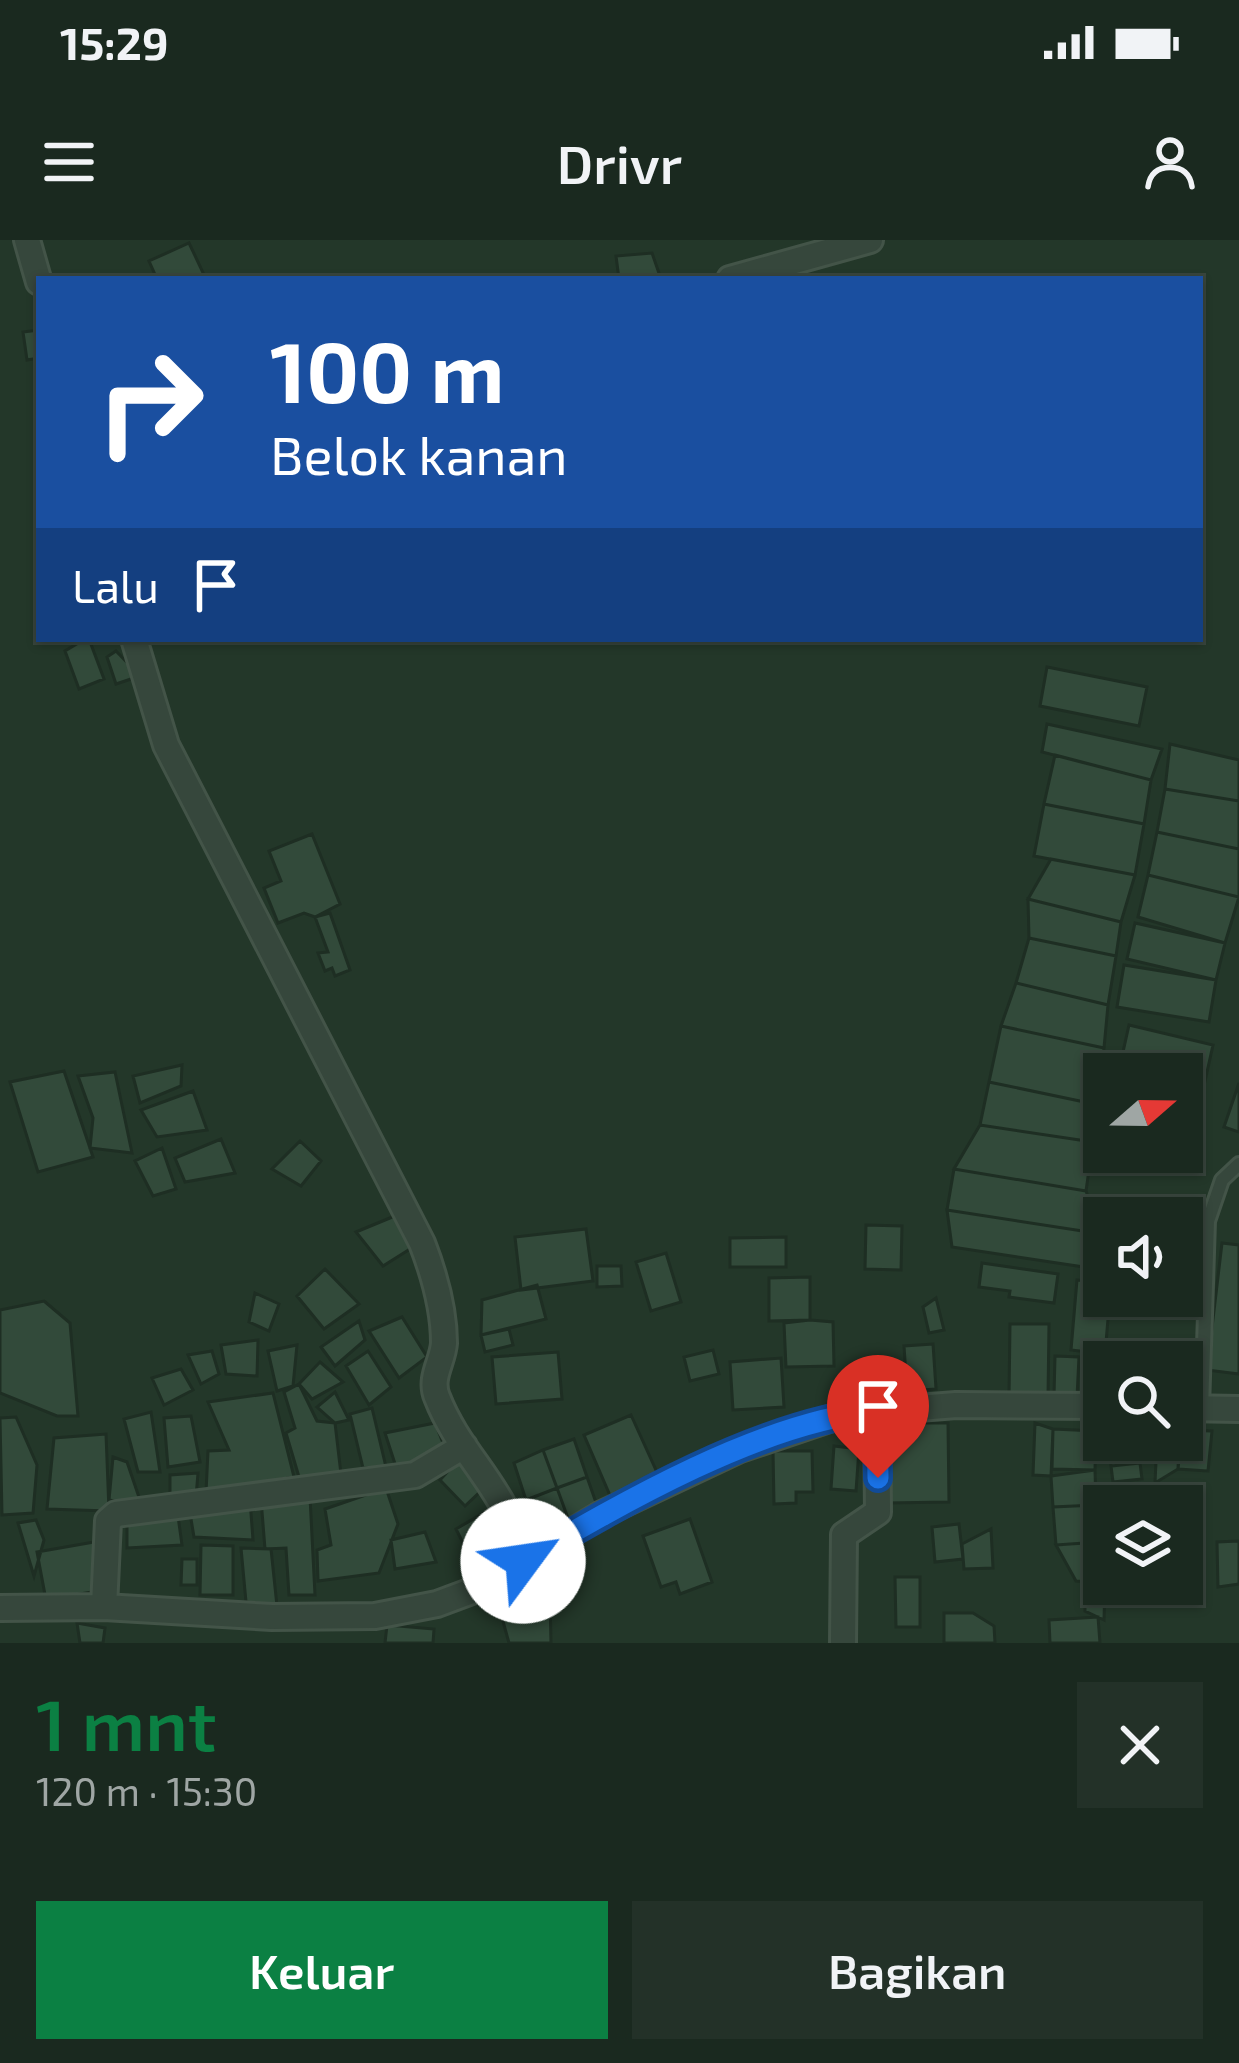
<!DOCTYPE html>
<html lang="id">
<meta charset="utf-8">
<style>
body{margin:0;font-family:"Exo 2",sans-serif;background:#233128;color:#f1f3f6;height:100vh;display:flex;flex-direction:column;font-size:45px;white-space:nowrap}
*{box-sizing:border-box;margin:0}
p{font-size:39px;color:#9fa6a4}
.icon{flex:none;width:66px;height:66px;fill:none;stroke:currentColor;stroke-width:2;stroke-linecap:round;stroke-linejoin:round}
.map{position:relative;height:1403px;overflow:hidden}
.drawer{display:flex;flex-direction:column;background:#1a291f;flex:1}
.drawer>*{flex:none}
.guide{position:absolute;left:36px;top:36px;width:1167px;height:366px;border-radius:0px;box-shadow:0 3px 9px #0004,0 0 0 3px #38453d;background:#1a4fa0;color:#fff;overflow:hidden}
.needle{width:78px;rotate:70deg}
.tools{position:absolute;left:1083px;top:813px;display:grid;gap:24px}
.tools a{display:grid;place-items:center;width:120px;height:120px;border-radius:0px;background:#1a291f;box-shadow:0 3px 9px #0004,0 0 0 3px #38453d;font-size:60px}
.pin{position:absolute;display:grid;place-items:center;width:102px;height:102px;color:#fff;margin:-123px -51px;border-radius:50% 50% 50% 0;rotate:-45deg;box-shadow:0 0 12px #0007}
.pin .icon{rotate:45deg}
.me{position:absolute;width:132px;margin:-66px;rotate:59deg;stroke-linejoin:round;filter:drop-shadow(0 0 9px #0008)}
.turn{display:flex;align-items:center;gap:42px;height:252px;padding:0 36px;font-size:54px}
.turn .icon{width:156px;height:156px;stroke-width:2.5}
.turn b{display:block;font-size:84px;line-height:102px}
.then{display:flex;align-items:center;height:114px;padding:0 36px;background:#0003;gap:24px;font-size:45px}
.round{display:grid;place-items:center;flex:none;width:126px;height:126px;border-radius:0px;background:#233128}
.overview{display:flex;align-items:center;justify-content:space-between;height:204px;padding:0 36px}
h1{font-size:72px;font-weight:600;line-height:90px;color:#0b8043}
.primary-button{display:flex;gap:24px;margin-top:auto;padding:24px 36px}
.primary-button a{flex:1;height:138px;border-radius:0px;background:#0b8043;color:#fff;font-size:48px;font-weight:600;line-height:138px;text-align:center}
.primary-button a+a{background:#233128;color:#f1f3f6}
.status{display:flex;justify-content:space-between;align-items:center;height:84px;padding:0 60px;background:#1a291f;direction:ltr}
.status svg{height:33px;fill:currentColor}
header{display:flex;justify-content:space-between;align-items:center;height:156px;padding:0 36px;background:#1a291f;font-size:54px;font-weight:600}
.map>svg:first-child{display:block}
</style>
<div class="status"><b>15:29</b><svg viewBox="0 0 49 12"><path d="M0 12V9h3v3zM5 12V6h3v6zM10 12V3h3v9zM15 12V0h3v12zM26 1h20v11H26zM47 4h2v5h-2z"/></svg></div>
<header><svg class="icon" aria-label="menu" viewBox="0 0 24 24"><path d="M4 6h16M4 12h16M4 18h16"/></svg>Drivr<svg class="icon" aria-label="person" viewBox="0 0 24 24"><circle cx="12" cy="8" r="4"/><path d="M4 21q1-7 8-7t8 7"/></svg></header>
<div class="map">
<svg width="1239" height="1403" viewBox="0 0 1239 1403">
<rect width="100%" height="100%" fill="#233729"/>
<!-- building -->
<path fill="#324a3a" stroke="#1e2e23" stroke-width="3" d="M189,3L206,39H157L149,21Z
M652,13L661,39H619L616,16Z
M39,90V118L27,120L23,92Z
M85,399H89L104,439L79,449L65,411Z
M116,411L140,436L116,444L107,417Z
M1047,427L1147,447L1139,486L1040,466Z
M1047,484L1162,509L1151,540L1042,512Z
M1170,504L1239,520V561L1165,549Z
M1055,515L1151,540L1144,584L1044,564Z
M1165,549L1239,561V609L1157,592Z
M1044,564L1144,584L1135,635L1034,616Z
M1157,592L1239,609V657L1148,635Z
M312,594L340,664L315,677L304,673L278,683L264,648L281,641L269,611Z
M1051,619L1135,635L1121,682L1028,659Z
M1148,635L1239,657L1225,703L1138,677Z
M1028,659L1121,682L1116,716L1029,698Z
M330,673L350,730L335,736L332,728L325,731L318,713L328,712L315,677Z
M1135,683L1225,703L1216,740L1127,719Z
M1029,698L1116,716L1108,765L1016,743Z
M1124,725L1216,740L1209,782L1117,767Z
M1016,743L1108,765L1104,808L1001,786Z
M1129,785L1213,805L1205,841L1121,821Z
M1001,786L1104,808L1094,864L989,842Z
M182,825L181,846L140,863L133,836Z
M64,831L93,917L38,932L10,842Z
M115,832L132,913L90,908L93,878L78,836Z
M989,842L1094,864L1093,902L980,885Z
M1239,843V892L1224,887Z
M1182,850L1200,854L1193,885L1182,883Z
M193,851L207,890L157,897L141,870Z
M980,885L1093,902L1086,951L954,929Z
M221,899L235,933L185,942L175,918Z
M1182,900L1193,902L1188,930L1102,916L1104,901V912H1182Z
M300,901L321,921L301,946L272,929Z
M162,908L176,949L153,956L135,921Z
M954,929L1086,951L1102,994L947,970Z
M947,970L1102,994L1097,1029L952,1007Z
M402,973L418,1004L383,1026L356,992Z
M866,985L902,986L901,1030L865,1029Z
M586,989L593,1041L521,1050L515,997Z
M786,997V1027H730V998Z
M1222,1003L1239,1005V1134L1207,1130Z
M666,1013L681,1062L651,1071L636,1022Z
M982,1023L1058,1034L1054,1063L1009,1057L1010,1051L979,1047Z
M597,1026H621L622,1046L597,1047Z
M325,1029L359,1064L324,1089L297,1056Z
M810,1037V1080L769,1081V1038Z
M1077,1040L1104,1043V1056H1110L1105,1114L1071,1110Z
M537,1045L546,1079L481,1095L482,1060Z
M255,1053L279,1064L269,1091L249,1082Z
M936,1058L944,1090L929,1093L923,1067Z
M44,1061L70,1083L78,1176H57L0,1153V1070Z
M402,1077L427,1117L399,1138L369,1091Z
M810,1080L833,1082L834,1126L786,1127L784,1083Z
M359,1081L365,1100L335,1126L321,1107Z
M1010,1084H1049L1048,1158H1009Z
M509,1089L513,1105L485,1112L481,1095Z
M258,1100L257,1136L226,1134L221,1105Z
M933,1104L936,1149L907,1151L904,1106Z
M297,1105L293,1146L277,1151L268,1111Z
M713,1110L719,1134L690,1141L684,1117Z
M212,1111L219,1134L201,1144L188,1115Z
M368,1111L391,1147L369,1165L346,1126Z
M558,1112L562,1159L496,1164L492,1117Z
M1055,1116L1079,1117L1077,1157L1054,1156Z
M781,1118L784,1167L733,1170L730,1122Z
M320,1122L343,1142L312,1159L299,1144Z
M181,1129L193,1150L164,1165L152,1138Z
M299,1144L317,1181L335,1183L341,1234L299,1237L286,1193L295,1188L284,1152Z
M335,1152L349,1180L335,1183L317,1167Z
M273,1153L294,1237L206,1253L208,1211L229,1210L208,1162Z
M372,1168L386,1227L363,1228L350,1174Z
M151,1172L160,1232H138L124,1179Z
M631,1175L660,1239L612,1260L584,1195Z
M191,1176L200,1222L168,1227L164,1178Z
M16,1177L37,1225L33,1273L2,1275L0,1178Z
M435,1183L445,1208L397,1230L385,1193Z
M886,1183H948L949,1262L886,1263Z
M1035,1183L1053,1189L1051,1236L1033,1235Z
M1053,1189L1096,1191L1095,1230L1052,1229Z
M1182,1190L1212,1191L1208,1231L1178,1229Z
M106,1194L109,1271L47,1269L54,1198Z
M574,1199L587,1237L557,1248L543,1210Z
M1157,1200H1179L1178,1229L1155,1243Z
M1137,1203L1140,1223L1111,1226L1109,1206Z
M834,1206L859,1209L856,1251L831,1249Z
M543,1210L557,1248L526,1260L514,1223Z
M773,1211H812L813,1252H796V1263L774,1264Z
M113,1217L127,1222L142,1266L109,1260Z
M461,1217L484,1248L465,1266L440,1240Z
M1140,1223L1142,1239L1113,1242L1111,1226Z
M1095,1230L1096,1265L1053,1267L1051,1236Z
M198,1233L196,1257L170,1255V1235Z
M587,1237L599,1271L569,1281L557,1248Z
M1113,1242L1168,1245L1167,1266H1111Z
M386,1248L398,1284L379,1333L318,1341L317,1310L331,1305L325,1269Z
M557,1248L569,1281L539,1298L526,1260Z
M310,1257L315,1355H289L286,1308L265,1309L261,1259Z
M250,1260L253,1300L194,1297L189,1267Z
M1096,1265L1099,1302L1056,1305L1053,1267Z
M494,1267L507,1302L475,1327L456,1289Z
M177,1269L182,1305L127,1308V1281H156L158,1272Z
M690,1279L712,1342L680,1354L676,1342L661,1347L643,1296Z
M36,1280L44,1300L34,1336L18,1283Z
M959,1284L963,1319L935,1322L932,1287Z
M991,1289L993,1328L964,1329L962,1304Z
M425,1292L436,1322L395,1329L391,1300Z
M1239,1301V1344L1218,1347L1217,1302Z
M94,1302L103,1350L46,1360L37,1312Z
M1099,1302L1104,1307V1343L1076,1341L1056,1305Z
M201,1305L233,1306V1355H200Z
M241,1308L271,1309L277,1366L246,1362Z
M182,1319H197V1345H181Z
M895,1337H920V1387H896Z
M1085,1342L1105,1344L1104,1380L1085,1371Z
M550,1359L551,1403H509L498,1363Z
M944,1373H973L994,1386L995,1403H944Z
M1098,1377L1100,1403H1050L1049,1380Z
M77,1383L105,1388L103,1403H80Z
M387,1385L434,1389L433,1403H385Z"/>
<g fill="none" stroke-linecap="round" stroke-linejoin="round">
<!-- service casing -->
<g stroke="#435448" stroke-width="18">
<path id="service" d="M1202,1168L1208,981L1222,940L1239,924"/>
</g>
<!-- minor casing -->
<g stroke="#435448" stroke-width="30">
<path id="minor" d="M27,0L39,42
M730,39L870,0
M134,399L166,505L422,1003C434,1034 444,1068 444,1103C443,1121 429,1138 437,1157C461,1219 509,1248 523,1321
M1182,1168L1239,1169
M104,1367L108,1281L116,1274L415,1235L464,1206
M0,1368L104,1367L272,1377L375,1376L437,1364L512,1336L523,1321L602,1274L740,1209L844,1174L956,1165L1104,1166
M843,1403L844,1295L878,1272L877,1171"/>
</g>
<!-- service -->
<use href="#service" stroke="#36473c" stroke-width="12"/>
<!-- minor -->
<use href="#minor" stroke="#36473c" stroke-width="24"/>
</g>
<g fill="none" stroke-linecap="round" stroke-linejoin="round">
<!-- route casing -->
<g stroke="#114b97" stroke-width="30">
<path id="route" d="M523,1321C622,1263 763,1181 877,1171L878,1238"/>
</g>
<!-- route -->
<use href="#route" stroke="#1a73e8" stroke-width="21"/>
</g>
</svg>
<div class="tools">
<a><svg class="needle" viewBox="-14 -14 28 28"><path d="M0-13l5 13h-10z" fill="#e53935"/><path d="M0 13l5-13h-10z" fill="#9fa6a4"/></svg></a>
<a><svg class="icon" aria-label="sound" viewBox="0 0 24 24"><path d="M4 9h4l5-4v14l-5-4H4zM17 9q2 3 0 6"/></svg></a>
<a><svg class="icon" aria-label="search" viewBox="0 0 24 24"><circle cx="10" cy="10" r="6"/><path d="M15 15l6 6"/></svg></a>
<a><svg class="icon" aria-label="layers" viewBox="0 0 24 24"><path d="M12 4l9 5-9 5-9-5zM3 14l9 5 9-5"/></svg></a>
</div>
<div class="pin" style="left:878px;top:1238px;background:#d93025"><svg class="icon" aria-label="arrive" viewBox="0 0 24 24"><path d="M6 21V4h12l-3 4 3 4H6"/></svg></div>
<svg class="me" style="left:523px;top:1321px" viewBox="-20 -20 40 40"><circle r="19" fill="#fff"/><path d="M0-13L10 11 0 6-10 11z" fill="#1a73e8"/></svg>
<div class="guide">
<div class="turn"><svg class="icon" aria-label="right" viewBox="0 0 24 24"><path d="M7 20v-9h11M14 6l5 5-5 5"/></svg><div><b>100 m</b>Belok kanan</div></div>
<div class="then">Lalu<svg class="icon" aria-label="arrive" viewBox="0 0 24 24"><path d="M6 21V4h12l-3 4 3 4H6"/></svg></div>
</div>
</div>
<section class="drawer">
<div class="overview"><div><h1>1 mnt</h1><p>120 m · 15:30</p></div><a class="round"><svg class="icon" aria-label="close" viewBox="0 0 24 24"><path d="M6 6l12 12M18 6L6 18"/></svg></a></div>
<div class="primary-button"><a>Keluar</a><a>Bagikan</a></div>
</section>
